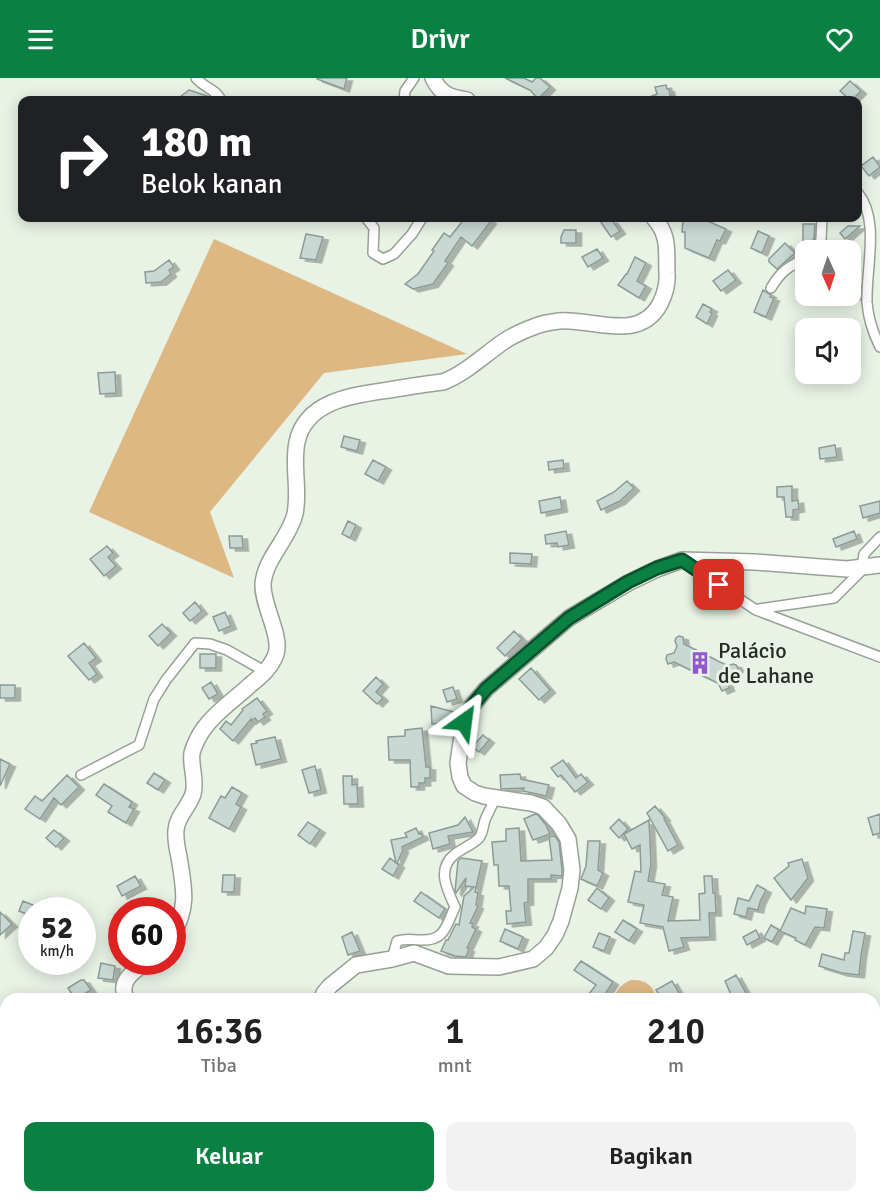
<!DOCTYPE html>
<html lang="id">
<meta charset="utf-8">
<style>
body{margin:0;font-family:Signika,sans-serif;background:#f2f2f2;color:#222;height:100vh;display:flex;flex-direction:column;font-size:22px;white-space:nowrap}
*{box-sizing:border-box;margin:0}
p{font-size:20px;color:#767676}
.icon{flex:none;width:33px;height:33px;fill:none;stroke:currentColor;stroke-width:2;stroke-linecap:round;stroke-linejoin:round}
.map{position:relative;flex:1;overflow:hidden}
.drawer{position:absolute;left:0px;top:915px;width:880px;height:210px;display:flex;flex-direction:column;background:#fff;border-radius:18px 18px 0 0;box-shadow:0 3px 15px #0003}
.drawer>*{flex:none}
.banner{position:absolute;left:18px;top:18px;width:844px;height:126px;border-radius:12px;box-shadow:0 3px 15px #0003;background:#202124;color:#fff;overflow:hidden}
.needle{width:39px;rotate:177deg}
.controls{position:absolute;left:795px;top:162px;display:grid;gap:12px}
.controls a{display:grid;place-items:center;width:66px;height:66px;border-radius:12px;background:#fff;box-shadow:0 3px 15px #0003;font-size:30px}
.speed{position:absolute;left:18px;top:819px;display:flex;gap:12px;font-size:30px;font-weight:700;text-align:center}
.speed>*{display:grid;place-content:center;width:78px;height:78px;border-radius:50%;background:#fff;box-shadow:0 3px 15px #0003;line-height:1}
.speed small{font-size:15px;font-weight:400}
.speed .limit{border:9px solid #d22;background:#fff;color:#111}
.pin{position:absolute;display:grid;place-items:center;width:51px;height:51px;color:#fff;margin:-26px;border-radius:12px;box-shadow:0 3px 9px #0006}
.me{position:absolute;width:66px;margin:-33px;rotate:31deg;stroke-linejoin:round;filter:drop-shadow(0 0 4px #0008)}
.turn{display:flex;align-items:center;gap:21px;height:126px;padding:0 24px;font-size:27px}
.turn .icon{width:78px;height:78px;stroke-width:2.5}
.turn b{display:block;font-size:42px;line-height:51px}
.eta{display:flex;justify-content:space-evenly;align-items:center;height:102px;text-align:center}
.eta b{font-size:36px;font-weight:600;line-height:42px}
.cta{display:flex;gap:12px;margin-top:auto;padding:12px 24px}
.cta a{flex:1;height:69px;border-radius:12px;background:#0b8043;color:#fff;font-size:24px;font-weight:600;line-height:69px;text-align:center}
.cta a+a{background:#f2f2f2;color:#222}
header{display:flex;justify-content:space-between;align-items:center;height:78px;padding:0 24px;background:#0b8043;color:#fff;font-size:27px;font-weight:600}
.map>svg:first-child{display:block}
</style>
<header><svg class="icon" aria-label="menu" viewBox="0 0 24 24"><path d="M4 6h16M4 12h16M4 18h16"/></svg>Drivr<svg class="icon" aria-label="heart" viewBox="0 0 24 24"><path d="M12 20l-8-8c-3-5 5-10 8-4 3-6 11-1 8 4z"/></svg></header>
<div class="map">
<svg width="880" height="1125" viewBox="0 0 880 1125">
<defs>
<filter id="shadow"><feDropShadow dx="5.5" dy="3" stdDeviation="0" flood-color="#0004"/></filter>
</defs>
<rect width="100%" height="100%" fill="#e8f2e5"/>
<!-- forest -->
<path fill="#deb883" d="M214,161L467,276L324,295L210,434L234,500L89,434Z
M631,902C645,901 653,907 657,921H614C616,911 622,906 631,902Z"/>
<!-- building -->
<path fill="#c8d8d3" stroke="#8c9b96" stroke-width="1.5" filter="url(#shadow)" d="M317,0H347L344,11L317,1Z
M505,0H524L532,4L536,0H540L550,9L538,21L530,12Z
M850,3L861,13L852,22H850L840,13Z
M666,7L667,11H669L671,22H643L657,16L655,9Z
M189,12L210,19L213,22H176Z
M873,79L880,89L869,98L861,88Z
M465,140H486L491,143L472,168L461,159L445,183L448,185L433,206L413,211L405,206L418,196L434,173L432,172L444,155L450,159Z
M598,140H606L610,143L612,142L620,153L611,159Z
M686,140H701L726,151L720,163L717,162L709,180L685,170V154H682L683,141H686Z
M803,146H815L814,160L811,167H803Z
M848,148H860L845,161L840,155Z
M564,152H576V165H561V159Z
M758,153L769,158L762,175L751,170Z
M306,156L323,159L316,182L300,180Z
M785,165L795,175L777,191L769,184V181Z
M597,171L603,180L588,189L582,179Z
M635,179L646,185L637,203L646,208L639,220L618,207L626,196H627Z
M169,182L174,189L169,192L171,196L161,204L146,205L145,194L154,193Z
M728,192L736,202L721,213L713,203Z
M850,205L861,208L859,220L850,218Z
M763,212L771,217L770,219L774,220L766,239L754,234Z
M703,226L712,231L710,234L712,235L707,246L696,239Z
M115,294L116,315L100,316L98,295Z
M344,358L360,362L357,373L341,369Z
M835,367L837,379L820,381L819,370Z
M373,382L386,389L378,403L365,396Z
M563,382L564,390L549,392L548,384Z
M627,403L634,410L620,423L601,432L597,423L614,414Z
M792,408V423L798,422L799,431L793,432V439H786L784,419H777V409Z
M560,419L562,431L541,435L539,423Z
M880,423V435L863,440L860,428Z
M348,443L356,447L350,460L342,456Z
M566,453L569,467L558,469L557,465L546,466L545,457Z
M854,453L857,461L836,469L833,461Z
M229,458H242L243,470H230Z
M107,468L113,475L108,479L116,488L104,498L90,481Z
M510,475L532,476L531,486L510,485Z
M195,524L202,533L190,543L183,535Z
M225,534L231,548L219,553L213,539Z
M162,546L171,555L158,568L149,558Z
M514,553L522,561L505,578L497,570Z
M679,558L683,559L684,566L728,588L733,586L736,587L738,590L736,593L731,596L727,604L729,610L722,613L718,605L674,584L668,586L666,581L667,577L674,575L677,568L675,563L676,560Z
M84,565L96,580L89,585L97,596L89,602L68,578Z
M200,576H216V590H200Z
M531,590L550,612L539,622L519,601Z
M376,599L383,606L376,614L383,620L377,626L363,613Z
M211,604L218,616L209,621L202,610Z
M0,607H15V620H0Z
M453,609L457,621L447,624L443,612Z
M257,620L267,633L263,636L265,639L258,644L255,640L251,643V641L233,663L220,651L226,643L231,647L243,632L242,631Z
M431,628L458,635L454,643L446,641L447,645L432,646Z
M422,650L426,689H430V700H425V705H419V709H411L410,682H389L388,659L405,658V652Z
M483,657L489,662L479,674L472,669Z
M275,659L281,681L256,687L251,666L257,665L256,663Z
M0,681L10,686L0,708Z
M563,682L576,700L581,696L588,704L575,714L561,697L558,699L551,690Z
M315,688L321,712L309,715L302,692Z
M154,695L165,702L158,712L147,705Z
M520,696L521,701L549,707L546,718L523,713L524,710L501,711L500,697Z
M67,697L79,709L61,727L54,720L40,741L25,731L35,718L42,723Z
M343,698H352V707L357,706L358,726H344Z
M104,706L132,724L129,729L134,731L126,745L108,734L112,728L96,717Z
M232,709L242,715L236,726L241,729L229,751L209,740L221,718L225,720Z
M655,728L665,740L664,741L678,767L668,773L647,735Z
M535,736L538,737L546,747L550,756L533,762L524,741Z
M880,736V755L873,757L868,740Z
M465,739L473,754L448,758L450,766L433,771L429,755L458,747Z
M619,741L628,751L619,760L610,750Z
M649,742L651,786L648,803L665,806L662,817L673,819L668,843L700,842L699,816L705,815L704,798H712L713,815H715L716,835H709L710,859L681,860L684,869L669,873L663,849L640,845L644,827L628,824L635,793L641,794L640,767L632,771L624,756Z
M308,744L320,752L310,766L298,757Z
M416,750L419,756L421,755L423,759L402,769L403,772L397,785L399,787L393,798L382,791L390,780L396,785L391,762L407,759L405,755Z
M519,750L521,783L552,782L549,759L555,758L559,764L562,792V798L551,797V801H528V824L524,825L526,844L507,846L506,833H511L509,808H499L498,787H494L492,764L506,763V751Z
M54,752L64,760L56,769L46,760Z
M588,763H600L598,792L603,795L597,808L581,801L586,788Z
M461,780L482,783L475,814L478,815L476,827L478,828L470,845L473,846L472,849L476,851L467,870L469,871L466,879L455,878L441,873L446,862H448L456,846L459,847L464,818L474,809L465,808L466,800L456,815L455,813L458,783Z
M802,781L808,800L791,822L774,800L789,788L788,785Z
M223,797H235L234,814H222Z
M135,798L141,808L122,818L117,808Z
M757,807L766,812L760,824L758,832L748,830L746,839L734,836L738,820L749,823Z
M597,810L609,820L601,831L588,822Z
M421,814L445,831L439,840L414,823Z
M23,823L35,828L33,832H32L31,838L19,833Z
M806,828L827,831L824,850L815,849L805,867L795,862L796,860L780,853L791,830L805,836Z
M0,834L12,846L0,857Z
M623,842L637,851L629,863L615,854Z
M771,847L779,852L772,864L764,860Z
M505,851L523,859L518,871L500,863Z
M756,852L760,860L747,867L743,859Z
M853,853L865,855L861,877L859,897L842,895L819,888L822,876L844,882L845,875H849Z
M352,854L360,873L348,877L342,859Z
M599,855L610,859L604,873L593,869Z
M581,883L613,904L602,921H585L596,907L574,892Z
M101,885L115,888L113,902L98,900Z
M736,897L747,917L739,921H733L725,903Z
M81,902H84L91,912L75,921L68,910Z
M672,903L680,917L672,921H662L656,912Z"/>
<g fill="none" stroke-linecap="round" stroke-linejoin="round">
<!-- minor casing -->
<g stroke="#98a196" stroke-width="12">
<path id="minor" d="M196,0C204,10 215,10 221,22
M404,22L405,13L414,0
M858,115C880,142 866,189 867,224C868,239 873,255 880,269
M366,140L374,150L373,175L383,181L394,176L412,156L422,140
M816,172L821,162L822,140
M771,210C781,193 788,189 806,180
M684,484L756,532L880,579
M862,489L864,476L880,459
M759,531L834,520L864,490
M81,697L139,667L154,621L166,602L195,565L210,566L227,572L266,594
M392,881L397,863C407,860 411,862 421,862C445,863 446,848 455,829C447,811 436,791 455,776C463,770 472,767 479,760C483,755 483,748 485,742C488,735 492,728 495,720
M0,941L6,940
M874,992L880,988
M749,1119L750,1125
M816,1119L817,1125"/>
</g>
<!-- primary casing -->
<g stroke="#98a196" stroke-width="18">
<path id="primary" d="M433,0C441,17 450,19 467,22
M172,858C189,829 184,810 179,779C177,770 175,761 176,752C177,738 189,729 193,716C197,702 190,688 192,675C193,671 195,666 197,662C208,639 232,624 250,607C261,598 271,590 276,576C282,558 262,527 263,506C265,480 289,461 295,436C300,412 292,388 297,364C306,322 354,317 389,312C407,309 425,306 443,304C466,295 483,278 503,264C513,257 525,252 536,248C543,245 551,244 559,243C592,240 639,265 660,226C665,216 668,207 667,195C666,173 670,158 654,140
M126,921C118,903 133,894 146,884
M322,921L324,915L330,908L356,887L392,881L414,875L449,888L499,889L533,881L546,870L555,857L561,843L570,810L572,792L568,761L559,746L543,729L531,725L484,718L475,715L464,708L460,699L458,685L464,644L472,628L486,611L569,540L628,505L657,491L682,482L755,484L847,491L880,487
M0,1094L6,1089
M252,1119L258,1125
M70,1125L73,1119
M364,1125L367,1119"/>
</g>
<!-- minor -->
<use href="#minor" stroke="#fff" stroke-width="9"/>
<!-- primary -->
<use href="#primary" stroke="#fff" stroke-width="15"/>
</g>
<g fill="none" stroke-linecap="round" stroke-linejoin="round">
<!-- route casing -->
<g stroke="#07532c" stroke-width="15">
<path id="route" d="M464,644L472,628L486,611L569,540L628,504L657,490L682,482L719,507"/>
</g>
<!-- route -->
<use href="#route" stroke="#0b8043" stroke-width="10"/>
</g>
<!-- icons -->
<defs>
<g id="building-bare" transform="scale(1.8)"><path d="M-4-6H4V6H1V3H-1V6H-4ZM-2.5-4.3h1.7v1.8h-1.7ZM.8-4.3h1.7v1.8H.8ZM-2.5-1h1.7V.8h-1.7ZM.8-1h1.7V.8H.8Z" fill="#9158d0" stroke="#e8f2e5" stroke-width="2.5" paint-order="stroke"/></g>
</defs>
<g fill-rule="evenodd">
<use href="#building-bare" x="700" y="585"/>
</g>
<g text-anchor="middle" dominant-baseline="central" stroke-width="6" stroke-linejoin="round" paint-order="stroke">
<!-- poi labels -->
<g font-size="22" fill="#272b26" stroke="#e8f2e5" text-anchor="start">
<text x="718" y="572">Palácio<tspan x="718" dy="25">de Lahane</tspan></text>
</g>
</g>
</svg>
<div class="controls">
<a><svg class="needle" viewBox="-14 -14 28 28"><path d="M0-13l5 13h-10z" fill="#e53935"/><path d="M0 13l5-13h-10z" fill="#767676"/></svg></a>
<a><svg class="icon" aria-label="sound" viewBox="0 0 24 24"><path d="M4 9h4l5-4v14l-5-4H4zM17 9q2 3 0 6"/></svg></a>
</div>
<div class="speed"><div>52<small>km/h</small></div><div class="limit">60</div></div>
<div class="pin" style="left:719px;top:507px;background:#d93025"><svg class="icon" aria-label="arrive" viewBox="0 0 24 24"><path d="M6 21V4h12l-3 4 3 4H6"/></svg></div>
<svg class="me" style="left:464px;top:644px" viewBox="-20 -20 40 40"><path d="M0-17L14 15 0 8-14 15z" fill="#0b8043" stroke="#fff" stroke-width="4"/></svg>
<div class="banner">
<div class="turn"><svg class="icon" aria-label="right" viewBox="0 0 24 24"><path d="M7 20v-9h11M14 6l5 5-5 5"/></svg><div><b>180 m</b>Belok kanan</div></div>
</div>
<section class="drawer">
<div class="eta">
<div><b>16:36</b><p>Tiba</p></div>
<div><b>1</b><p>mnt</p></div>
<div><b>210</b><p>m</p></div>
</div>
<div class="cta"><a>Keluar</a><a>Bagikan</a></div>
</section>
</div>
